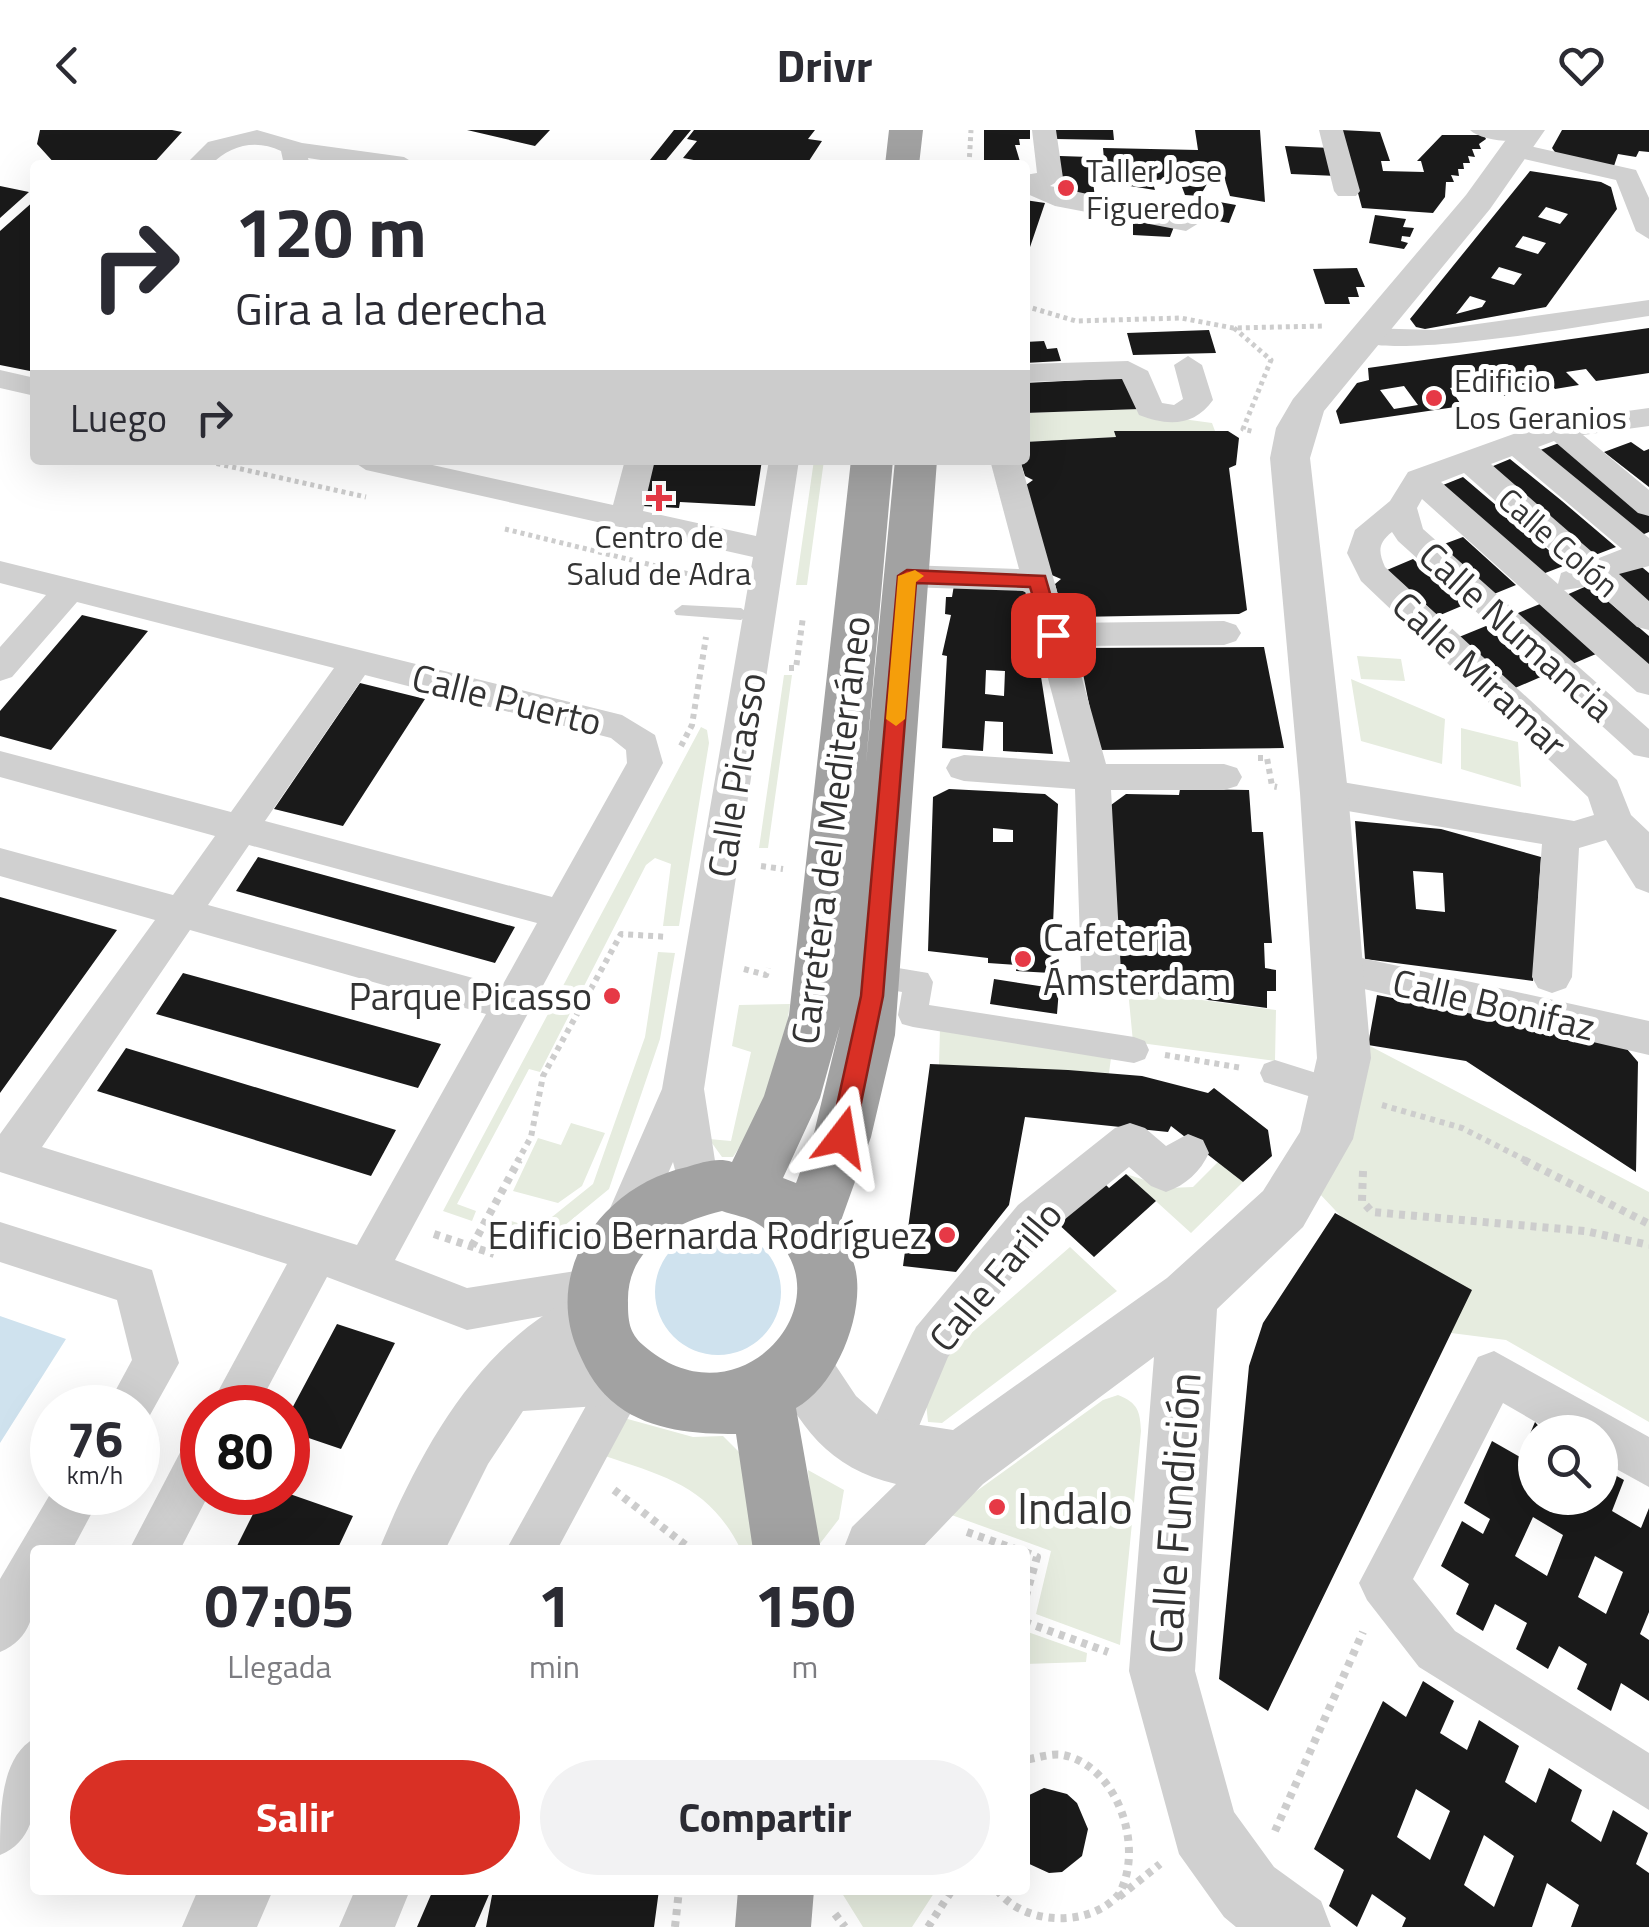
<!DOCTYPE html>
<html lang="es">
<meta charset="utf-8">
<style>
body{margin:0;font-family:"Titillium Web",sans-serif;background:#f2f2f3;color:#2b2b33;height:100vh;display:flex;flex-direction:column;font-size:38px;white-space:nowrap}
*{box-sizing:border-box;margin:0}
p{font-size:32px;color:#7c7c81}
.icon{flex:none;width:55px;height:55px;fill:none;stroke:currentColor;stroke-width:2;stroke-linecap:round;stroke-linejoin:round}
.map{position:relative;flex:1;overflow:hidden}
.side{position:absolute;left:30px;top:1415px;width:1000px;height:350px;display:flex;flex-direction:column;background:#fff;border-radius:10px;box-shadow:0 10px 40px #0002}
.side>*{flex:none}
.hud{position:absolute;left:30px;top:30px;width:1000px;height:305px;border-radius:10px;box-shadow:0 10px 40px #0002;background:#fff;color:#2b2b33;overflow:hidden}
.controls{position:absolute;left:1518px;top:1285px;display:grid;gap:20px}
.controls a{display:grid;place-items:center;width:100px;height:100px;border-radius:50%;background:#fff;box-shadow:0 10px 40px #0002;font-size:50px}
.speed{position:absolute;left:30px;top:1255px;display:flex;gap:20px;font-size:50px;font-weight:700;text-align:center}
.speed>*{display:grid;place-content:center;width:130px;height:130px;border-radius:50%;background:#fff;box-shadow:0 10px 40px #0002;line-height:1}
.speed small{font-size:25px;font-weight:400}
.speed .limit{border:15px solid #d22;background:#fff;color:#111}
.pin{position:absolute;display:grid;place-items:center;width:85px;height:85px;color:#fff;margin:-42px;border-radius:20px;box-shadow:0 5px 15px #0006}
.me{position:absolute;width:110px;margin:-55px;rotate:14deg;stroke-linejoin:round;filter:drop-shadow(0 0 8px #0008)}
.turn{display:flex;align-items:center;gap:35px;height:210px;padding:0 40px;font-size:45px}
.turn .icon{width:130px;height:130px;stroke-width:2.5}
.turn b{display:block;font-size:70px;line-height:85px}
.then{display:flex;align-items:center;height:95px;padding:0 40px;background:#0003;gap:20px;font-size:38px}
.eta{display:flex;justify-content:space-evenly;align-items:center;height:170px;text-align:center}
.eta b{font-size:60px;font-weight:700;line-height:70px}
.action{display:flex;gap:20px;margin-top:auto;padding:20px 40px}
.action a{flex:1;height:115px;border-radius:60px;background:#d93025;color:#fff;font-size:40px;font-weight:700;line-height:115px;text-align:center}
.action a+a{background:#f2f2f3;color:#2b2b33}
header{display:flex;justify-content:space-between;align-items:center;height:130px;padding:0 40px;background:#fff;font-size:45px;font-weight:700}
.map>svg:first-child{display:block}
</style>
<header><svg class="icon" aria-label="back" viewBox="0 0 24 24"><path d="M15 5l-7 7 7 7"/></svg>Drivr<svg class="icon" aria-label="heart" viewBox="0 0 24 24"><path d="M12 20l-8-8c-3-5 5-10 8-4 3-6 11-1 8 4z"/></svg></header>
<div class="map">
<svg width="1649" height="1797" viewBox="0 0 1649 1797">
<rect width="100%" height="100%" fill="#fff"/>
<!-- green -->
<path fill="#e6ecdf" d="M1140,279L1146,284L1212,293L1215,301H1115L1116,307L1028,312L1025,283Z
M814,330H824L807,455H796Z
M1357,526L1401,529L1405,551L1361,549Z
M784,545H792L768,718H759Z
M1351,549L1445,589L1442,634L1361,611Z
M701,597L707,600L709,613L679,796H663L671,734L655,728L646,735L540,942L529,939L457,1074L476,1081L472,1091L443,1081Z
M1461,598L1518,612L1521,657L1461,639Z
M658,822L675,823L660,909L609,1059L542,1114L496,1099L502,1088L537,1099L593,1054L645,907Z
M1128,860L1276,880L1275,931L1133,912Z
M790,874L781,934L741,1015L733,1027H722L709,1009L731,1011L751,922L732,916L739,875Z
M940,898L1111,928L1109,943L939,935Z
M1368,915L1649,1062V1292L1506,1210L1451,1203L1318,1062Z
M571,993L605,1003L582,1056L558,1073L513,1061L538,1008L561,1015Z
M1219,1031L1243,1052L1191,1103L1126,1044L1169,1058L1193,1057Z
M1070,1117L1117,1161L942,1293L928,1292L923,1245Z
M1118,1265C1138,1273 1140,1281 1141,1301L1120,1515L1036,1484L1051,1421L946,1383L1103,1270Z
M624,1288L693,1307L723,1306L740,1323L770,1420H741C710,1357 667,1347 605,1326Z
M808,1340L844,1360L839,1389L815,1420Z
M1025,1501L1087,1523L1086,1532L1025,1534Z
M840,1760H936L912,1797H863Z"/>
<!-- water -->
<path fill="#cfe2ee" d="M655 1162a63 63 0 1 1 126 0a63 63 0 1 1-126 0Z
M0,1186L66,1209L0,1313Z"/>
<!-- building -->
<path fill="#1a1a1a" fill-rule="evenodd" d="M40,0H172L182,2L152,35H56L37,14Z
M467,0H550L535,16Z
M674,0H691L662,35H646Z
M694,0H815L808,9L822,11L807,34L696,35L699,31L683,28L697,11L687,9Z
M984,0H1030V9H1019L1020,15H1015L1021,35H978L984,31Z
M1055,0H1113L1114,10L1056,9Z
M1195,0H1260L1265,72L1230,66L1224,47L1202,45L1207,54L1200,66L1185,65L1179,49L1152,50L1155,60L1130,56L1121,35H1107L1104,29L1103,18L1198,20Z
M1341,0L1380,2L1390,31H1381L1383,41L1424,42L1421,31H1417L1442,5H1484L1486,9L1479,14L1481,19H1472L1475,27L1468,26L1470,33H1463L1464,39H1458L1459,46L1451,45L1454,52H1446L1445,67L1433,83L1362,78Z
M1562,0H1649V22L1639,21L1636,27L1618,24L1614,36L1557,25L1552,18Z
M1285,16L1331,18L1337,46L1291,44Z
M1060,26L1090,27L1095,68L1057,63L1055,29Z
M1530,41L1601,52L1611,57L1617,79L1546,177L1425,199L1416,197L1410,189ZM1546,77L1568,84L1560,94L1538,87ZM1523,106L1546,113L1538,124L1515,117ZM1499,137L1522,144L1514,155L1491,148ZM1470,166L1486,171L1482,177L1456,184Z
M0,56L29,62L0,88Z
M1203,69L1236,75L1229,93L1196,87Z
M35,70V242L0,235V101Z
M1025,70L1045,73L1028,123H1025Z
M1375,85L1406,89L1403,97L1414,98L1410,107L1402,106L1401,111L1408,113L1404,119L1369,113Z
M1133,86L1175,94L1170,107L1133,105Z
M1357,138L1365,157H1356L1359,167H1348L1350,174H1325L1313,139Z
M1649,198V243L1596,251L1586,239L1566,242L1579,255L1555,259L1547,249L1528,253L1535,262L1504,266L1498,258L1476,261L1468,251L1458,252L1461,256L1450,258L1462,276L1340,294L1336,281L1357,253L1369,250L1368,238ZM1404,256L1418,275L1394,279L1380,260Z
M1209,200L1216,223L1133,225L1127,203Z
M1044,211L1047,219L1057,218L1061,231L1025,233V212Z
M1124,248L1140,279L1025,283V253Z
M1114,301H1228L1239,308L1236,335L1229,338L1247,480L1239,484L1075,487L1063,483L1055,454L1061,449L1047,443L1026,355L1033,350L1025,346L1020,330H1025V312L1116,307Z
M1631,312L1644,321L1649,319V357L1604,322Z
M1559,313L1649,385V402L1639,406L1535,322Z
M1510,329L1562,371L1616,417L1590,427L1486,339Z
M652,330H762L755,376L680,372L679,378L642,376Z
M1463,347L1566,435L1540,445L1438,357Z
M1463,407L1516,455L1489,466L1436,417Z
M1413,429L1464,475L1438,486L1387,440Z
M1637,433L1649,443V475L1612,444Z
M954,455L1015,458L1028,463L1053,624L1003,621V592L985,591L983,621L942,618L947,526L942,525L951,485L945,484L946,467H952ZM986,540L1005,541L1004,566L985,564Z
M1589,455L1649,506V539L1564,466Z
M1540,474L1596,524L1570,535L1513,485Z
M82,485L148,501L51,620L0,606V581Z
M1486,496L1543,546L1515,558L1459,507Z
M1264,517L1284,618L1098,620L1078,518Z
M360,553L425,569L343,696L274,679Z
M949,659L1045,664L1058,674L1051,843L1016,841L1017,835L988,833V828L928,821L933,667ZM993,698L1013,700V712H993Z
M1180,659L1249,660L1252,702H1263L1272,813H1264L1265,838L1276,840V861H1267V878L1119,858L1111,675L1126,664L1179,665Z
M1355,691L1441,699L1541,727L1533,851L1365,829ZM1413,741L1443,743L1445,782L1416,779Z
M258,727L515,797L495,833L236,761Z
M0,767L117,800L0,963Z
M183,843L441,914L418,958L156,884Z
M994,849L1059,859L1057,884L990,874Z
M1377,865L1621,912L1638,932L1636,1042L1466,931L1368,915Z
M126,918L396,1000L371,1046L97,961Z
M930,934L1068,940L1142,946L1208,963L1214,958L1268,1000L1272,1026L1243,1052L1171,996L1168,1002L1025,987L1009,1075L956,1142L903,1136Z
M1126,1044L1156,1071L1094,1127L1055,1091L1101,1050L1109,1058Z
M1335,1083L1472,1160L1268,1581L1219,1549L1249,1236L1263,1193Z
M337,1194L395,1213L341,1319L288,1301V1286Z
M1535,1292L1544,1302H1535V1368H1600V1337L1624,1350L1612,1381L1641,1398L1649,1378V1482L1640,1504L1649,1510V1571L1621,1553L1611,1581L1577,1559L1587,1534L1559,1516L1548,1539L1516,1519L1527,1493L1495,1474L1483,1501L1456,1484L1469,1454L1441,1436L1462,1391L1483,1404L1490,1389L1464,1373L1492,1311L1520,1327ZM1533,1387L1563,1405L1547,1446L1515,1426ZM1595,1426L1623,1442L1606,1484L1578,1467Z
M264,1362H284L353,1386L337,1420H235Z
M1423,1551L1454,1571L1440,1603L1467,1620L1479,1590L1519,1616L1505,1652L1536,1673L1549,1638L1582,1660L1571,1691L1601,1712L1613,1680L1648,1703L1636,1734L1649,1743V1797H1571L1579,1775L1547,1753L1532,1797H1402L1406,1788L1372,1764L1357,1797L1329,1776L1344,1740L1314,1719L1383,1571L1406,1587ZM1416,1659L1450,1681L1430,1730L1397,1707ZM1484,1705L1514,1726L1494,1777L1464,1755Z
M1044,1658L1067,1664L1077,1673L1088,1699L1082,1726L1062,1742L1049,1743L1025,1732V1667Z
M433,1760H491L475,1797H417Z
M493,1760H659L654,1797H486Z"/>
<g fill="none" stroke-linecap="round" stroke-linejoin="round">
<!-- path-far2 -->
<path stroke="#cdcdcd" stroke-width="5" stroke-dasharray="4 4" stroke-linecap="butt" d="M969,35L971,0
M1025,176L1076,191L1181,188L1233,198L1325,196
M1234,198L1271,230L1243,299L1255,302
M201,330L366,367
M505,399L705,448"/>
<!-- path-far1 -->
<path stroke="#cdcdcd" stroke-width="6" stroke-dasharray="5 5" stroke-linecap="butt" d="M703,445L711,455
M789,538H796L803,487
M681,616L692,595L706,507
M1258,628H1267L1272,656L1277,657
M761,736L783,739
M744,839L766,845L768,838
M1165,925L1242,938
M1382,975L1462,998L1529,1032
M517,1032L531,1007L543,946L621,804L668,807"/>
<!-- path -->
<path stroke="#cdcdcd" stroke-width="8" stroke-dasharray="6 6" stroke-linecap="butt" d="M1524,1030L1649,1094
M1363,1041L1362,1071L1372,1082L1585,1101L1649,1115
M434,1104L494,1124
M472,1116L519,1030
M614,1360L692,1420
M967,1402L1018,1420
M1025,1422L1037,1427L1025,1469
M1025,1492L1108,1522
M1275,1701L1363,1502
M997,1760C1025,1797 1092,1797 1119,1764C1145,1718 1118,1636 1063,1625C1052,1623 1036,1628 1025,1630
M1119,1767L1160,1734
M835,1784L845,1797
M675,1797L679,1760
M928,1797L952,1760"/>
<!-- service -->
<path fill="#d0d0d0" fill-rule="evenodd" d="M682,475L741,478L749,484L741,490L676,485L674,481Z"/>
<!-- pedestrian -->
<path fill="#d0d0d0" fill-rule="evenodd" d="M874,834L928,843L933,852L929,875L1134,907L1145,911L1149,920L1145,929L1134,933L913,897L902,894L898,885L902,862L864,855L859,846L864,837Z
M1275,930L1348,953L1352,962L1348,971L1337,975L1264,952L1260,943L1264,934Z"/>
<!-- minor -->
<path fill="#d0d0d0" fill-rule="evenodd" d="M257,0L302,13L404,27L417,35H353L308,28L310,35H284L281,21C256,9 230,15 211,35H185L208,12Z
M1032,0H1056L1063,48L1050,56L1195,87L1199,93L1186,101L1055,76L1025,63V45L1037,43Z
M1319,0H1343L1360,61L1356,66H1338L1334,61Z
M1470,0H1537L1539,3C1527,16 1482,12 1470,0Z
M1516,13L1636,40L1649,68V109L1636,101L1616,50L1507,25L1504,20Z
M1649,170V186C1605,192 1372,235 1350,206L1364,198L1434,200Z
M1188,226L1202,235L1213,270C1194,297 1167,296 1139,285L1122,249L1025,252V234L1128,231L1148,241L1162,273L1174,275L1183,269L1174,235Z
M0,240L35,248V266L0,258Z
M1649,278V296L1583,305L1649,360V386L1638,383L1554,311L1538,317L1649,408V436L1619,444L1649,471V500L1637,497L1591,456L1564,460L1649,534V565L1637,562L1422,369L1417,378L1423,399L1649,599V628L1634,625L1398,411L1392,402C1378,413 1378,421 1385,437L1617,650L1631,685L1649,702V763L1636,758L1606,710L1579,718L1572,847L1566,858L1552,863L1538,858L1532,847L1542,714L1324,677L1311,673L1306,663L1311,653L1324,649L1574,691L1594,685L1588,667L1361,451L1347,423L1355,400L1390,371L1408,342L1547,292ZM1512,326L1622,419L1599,428L1491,334ZM1464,343L1572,439L1561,443L1558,454L1441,352Z
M351,330H410L613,375L625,330H655L643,381L756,406L769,330H799L704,959L719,1057L713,1071L698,1076L683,1071L673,1032L638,1113L623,1119L608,1113L601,1099L662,959L753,427L366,340Z
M990,330H1020L1066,493L1224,491L1236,495L1241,503L1236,511L1224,515L1073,516L1106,634H1224L1237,638L1242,647L1237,656L1224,660H1111L1121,842L1115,853L1101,858L1087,853L1081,842L1075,659L964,651L951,647L946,638L951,629L964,625L1070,632L1025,461L907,457L896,454L891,446L896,438L907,435L1019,439Z
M0,431L622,585L655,605L663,633L395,1130L467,1158L595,1138L611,1144L617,1159L611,1174L467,1200L327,1147L257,1278H209L287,1134L0,1042V1004L155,790L0,746V718L173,765L215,706L0,647V621L231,682L334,538L77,472L12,547L0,551V517L46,465L0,453ZM365,545L611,608L626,620L627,633L552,767L265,691ZM249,715L537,793L502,856L208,775ZM190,800L486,884L357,1115L42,1017Z
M1339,823L1649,891V925L1325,850L1320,839L1325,828Z
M1130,993L1145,998L1166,1016L1188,1004L1203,1010L1209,1023C1200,1042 1186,1055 1166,1062L1151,1056L1129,1037L1048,1103L948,1227L901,1339L884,1345L867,1339L860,1322L916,1197L1018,1075L1115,998Z
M0,1092L152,1140L179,1233L145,1294L138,1297V1278H106L132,1230L117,1170L0,1132Z
M1494,1221L1649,1307V1357L1600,1330V1302H1553L1503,1273L1413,1449L1455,1501L1649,1623V1680L1419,1537L1367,1470L1359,1453L1478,1227Z
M628,1223L644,1229L651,1245L557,1420H506L612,1229Z
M202,1306V1362H210L180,1420H129L185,1313Z
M52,1361L103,1362L72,1420H35C35,1459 43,1504 0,1522V1449Z
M35,1608C35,1650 46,1706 0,1725C0,1682 0,1627 35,1608Z
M355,1760H410L395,1797H339Z"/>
<!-- tertiary -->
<path fill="#d0d0d0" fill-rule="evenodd" d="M1513,0H1545L1490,79L1324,281L1310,328L1348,663L1371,928L1353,1009L1303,1097L1217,1179L1195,1541L1234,1682L1274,1737L1321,1771L1331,1797H1236L1224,1787L1179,1724L1129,1541L1154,1227L983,1354L920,1420H843L852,1397L896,1354C829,1339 797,1295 771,1235L780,1215L801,1206L822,1215L856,1266L882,1289L953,1300L1167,1148L1263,1061L1300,1002L1317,928L1300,663L1270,328L1276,298L1293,269L1466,65Z
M597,1157L618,1165L626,1185L618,1205L601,1218L628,1216L649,1224L658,1245L649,1266L628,1274L523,1281L488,1334L445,1420H379C422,1315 485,1201 597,1157Z
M198,1760H273L257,1797H182Z"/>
<!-- trunk -->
<path fill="#a2a2a2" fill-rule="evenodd" d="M889,0H923L919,35H885Z
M851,330H893L866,633L895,330H937L895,905L871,1007L838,1099C844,1112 854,1128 856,1142C864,1186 836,1256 796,1278L821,1420H753L736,1304C697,1304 651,1301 618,1276C598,1261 588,1244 578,1221C542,1139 604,1055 687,1037C701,1033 717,1027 732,1032L764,966L789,885ZM840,896L813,1007L796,1053L783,1048L820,968ZM722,1081C733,1085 748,1087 758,1094C860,1159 742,1303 643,1215C629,1203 628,1190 628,1173C626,1118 675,1092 722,1081Z
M738,1760H814L811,1797H735Z"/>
</g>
<!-- route -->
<path fill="#d93025" stroke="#8d1f18" stroke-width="2.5" d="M907,440L1045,446L1062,505L1053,512L1046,510L1030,457L916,453L883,866L854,1007L842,1017L830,1007L861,866L898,446Z"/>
<!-- slow -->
<path fill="#f59e0b" d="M915,440L924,446L916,452L905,589L896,596L886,589L898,446Z"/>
<!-- markers -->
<g fill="#e63946" stroke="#fff" stroke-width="4">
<circle cx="1066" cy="58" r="10"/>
<circle cx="1434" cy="268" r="10"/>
<path d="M654 353h10v10h10v10h-10v10h-10v-10h-10v-10h10z"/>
<circle cx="1023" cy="829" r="10"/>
<circle cx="612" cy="866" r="10"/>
<circle cx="947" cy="1105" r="10"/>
<circle cx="997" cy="1377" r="10"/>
</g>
<g text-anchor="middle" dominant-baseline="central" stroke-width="10" stroke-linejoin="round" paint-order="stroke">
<!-- far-poi labels -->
<g font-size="32" fill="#333" stroke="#fff" text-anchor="start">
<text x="1086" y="40">Taller Jose<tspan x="1086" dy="37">Figueredo</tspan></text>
<text x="1454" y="250">Edificio<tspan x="1454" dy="37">Los Geranios</tspan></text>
<text x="659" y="406" text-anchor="middle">Centro de<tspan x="659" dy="37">Salud de Adra</tspan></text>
</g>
<!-- far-street labels -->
<g font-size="32" fill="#333" stroke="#fff">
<text transform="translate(1559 412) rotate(41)">Calle Colón</text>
</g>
<!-- street labels -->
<g font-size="38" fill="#333" stroke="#fff">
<text transform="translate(1517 501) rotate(42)">Calle Numancia</text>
<text transform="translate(1480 544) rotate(43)">Calle Miramar</text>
<text transform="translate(507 569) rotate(14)">Calle Puerto</text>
<text transform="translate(736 645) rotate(-81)">Calle Picasso</text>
<text transform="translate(830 700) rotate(-83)">Carretera del Mediterráneo</text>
<text transform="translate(1494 874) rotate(13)">Calle Bonifaz</text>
<text transform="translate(995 1146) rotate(-50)">Calle Farillo</text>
</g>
<!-- poi labels -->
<g font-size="38" fill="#333" stroke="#fff" text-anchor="end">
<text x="1043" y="807" text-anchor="start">Cafeteria<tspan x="1043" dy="44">Ámsterdam</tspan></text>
<text x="592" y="866">Parque Picasso</text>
<text x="927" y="1105">Edificio Bernarda Rodríguez</text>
</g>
<!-- near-poi labels -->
<g font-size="45" fill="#333" stroke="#fff" text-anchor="start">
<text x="1017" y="1377">Indalo</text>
</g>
<!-- near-street labels -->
<g font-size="45" fill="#333" stroke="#fff">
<text transform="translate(1174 1383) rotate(-86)">Calle Fundición</text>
</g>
</g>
</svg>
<div class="controls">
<a><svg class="icon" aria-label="search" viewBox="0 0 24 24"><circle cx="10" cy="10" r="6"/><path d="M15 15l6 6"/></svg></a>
</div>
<div class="speed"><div>76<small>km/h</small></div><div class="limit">80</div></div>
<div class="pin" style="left:1053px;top:505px;background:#d93025"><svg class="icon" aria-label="arrive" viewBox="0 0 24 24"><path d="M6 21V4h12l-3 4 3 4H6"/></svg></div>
<svg class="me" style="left:842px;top:1007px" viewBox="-20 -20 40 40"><path d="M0-17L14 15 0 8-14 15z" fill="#d93025" stroke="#fff" stroke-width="4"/></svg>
<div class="hud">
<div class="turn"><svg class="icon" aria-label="right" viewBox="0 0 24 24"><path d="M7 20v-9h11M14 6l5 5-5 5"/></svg><div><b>120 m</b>Gira a la derecha</div></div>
<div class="then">Luego<svg class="icon" aria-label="right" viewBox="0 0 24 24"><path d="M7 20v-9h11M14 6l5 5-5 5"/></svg></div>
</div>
<section class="side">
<div class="eta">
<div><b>07:05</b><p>Llegada</p></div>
<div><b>1</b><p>min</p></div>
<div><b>150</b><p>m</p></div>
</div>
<div class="action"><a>Salir</a><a>Compartir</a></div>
</section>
</div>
